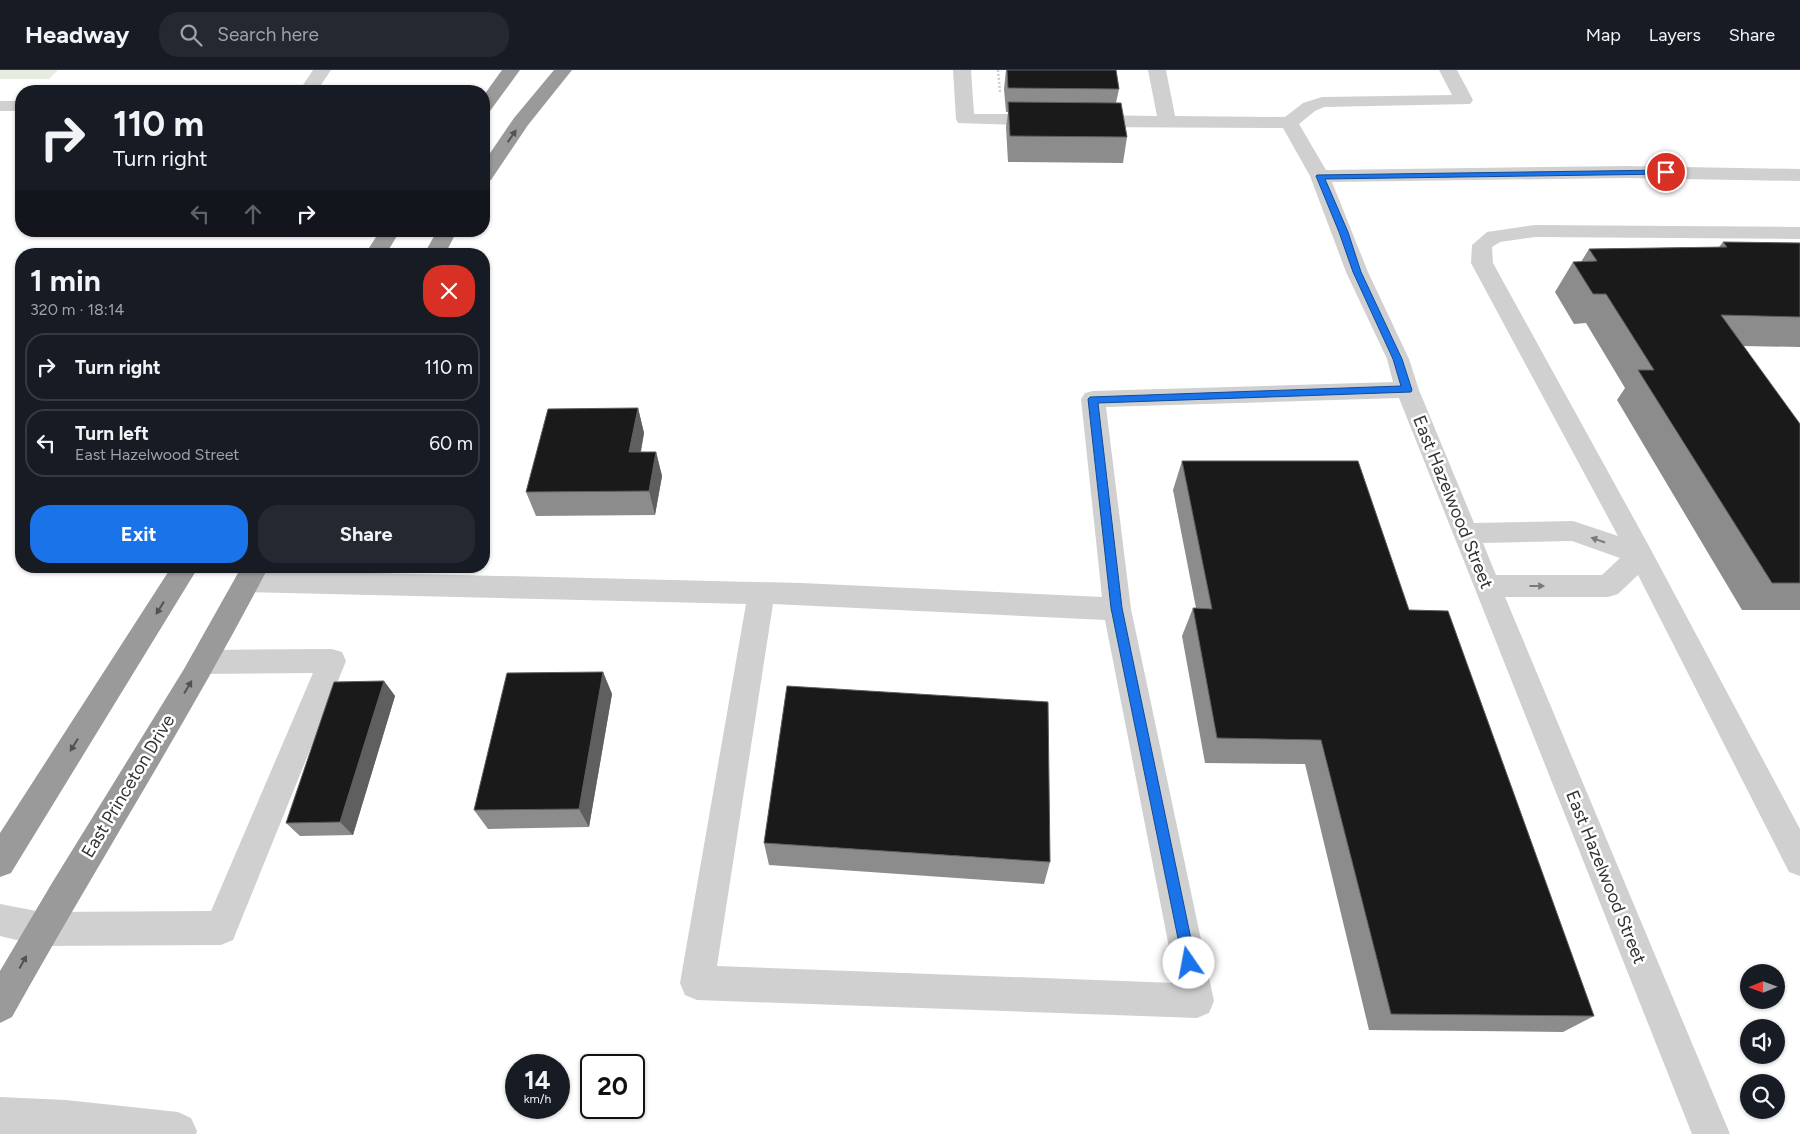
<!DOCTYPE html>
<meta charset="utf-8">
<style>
body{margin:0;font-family:Figtree,sans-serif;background:#242831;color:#f1f3f6;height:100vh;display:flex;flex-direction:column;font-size:19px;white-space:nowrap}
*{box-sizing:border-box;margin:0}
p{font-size:16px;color:#9ea1a6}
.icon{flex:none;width:28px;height:28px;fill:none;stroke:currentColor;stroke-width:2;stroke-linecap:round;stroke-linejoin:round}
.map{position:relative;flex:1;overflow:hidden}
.sheet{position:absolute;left:15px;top:178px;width:475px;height:325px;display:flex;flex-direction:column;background:#171b24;border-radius:20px;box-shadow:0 1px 4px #0004}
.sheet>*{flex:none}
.banner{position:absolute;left:15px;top:15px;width:475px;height:152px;border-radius:20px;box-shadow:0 1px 4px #0004;background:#171b24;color:#f1f3f6;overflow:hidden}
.needle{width:32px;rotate:269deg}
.tools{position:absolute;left:1740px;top:894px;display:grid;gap:10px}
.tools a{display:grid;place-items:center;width:45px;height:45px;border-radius:50%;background:#171b24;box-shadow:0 1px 4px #0004;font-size:25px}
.speed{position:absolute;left:505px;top:984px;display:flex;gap:10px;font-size:25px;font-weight:700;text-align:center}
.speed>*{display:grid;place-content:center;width:65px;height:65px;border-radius:50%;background:#171b24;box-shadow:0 1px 4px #0004;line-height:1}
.speed small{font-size:12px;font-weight:400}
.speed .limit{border:2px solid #111;border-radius:8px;background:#fff;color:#111}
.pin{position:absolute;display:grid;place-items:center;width:42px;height:42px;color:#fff;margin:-21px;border:2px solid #fff;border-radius:50%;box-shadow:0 1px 5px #0007}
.me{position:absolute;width:55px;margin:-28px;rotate:348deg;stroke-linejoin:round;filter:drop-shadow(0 0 4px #0008)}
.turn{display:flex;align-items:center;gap:18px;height:105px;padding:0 15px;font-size:22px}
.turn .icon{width:65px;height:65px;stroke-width:2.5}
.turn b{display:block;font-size:35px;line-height:42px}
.lanes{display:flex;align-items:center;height:48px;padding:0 15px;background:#0003;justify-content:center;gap:25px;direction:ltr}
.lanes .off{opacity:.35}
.round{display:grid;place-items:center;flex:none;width:52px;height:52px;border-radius:20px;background:#242831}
.headline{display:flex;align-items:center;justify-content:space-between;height:85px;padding:0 15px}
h1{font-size:30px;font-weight:700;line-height:38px}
.primary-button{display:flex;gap:10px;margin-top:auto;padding:10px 15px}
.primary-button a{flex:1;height:58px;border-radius:20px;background:#1a73e8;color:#fff;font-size:20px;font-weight:700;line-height:58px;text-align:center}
.primary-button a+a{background:#242831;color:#f1f3f6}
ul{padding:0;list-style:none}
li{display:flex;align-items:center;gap:15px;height:68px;margin:0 10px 8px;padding:0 5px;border:2px solid #363941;border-radius:20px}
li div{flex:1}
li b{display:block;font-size:19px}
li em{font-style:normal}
header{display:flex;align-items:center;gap:30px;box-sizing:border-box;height:70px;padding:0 25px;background:#171b24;border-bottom:1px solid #363941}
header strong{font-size:24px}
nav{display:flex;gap:28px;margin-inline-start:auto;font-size:18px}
.search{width:350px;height:45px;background:#242831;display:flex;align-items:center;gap:12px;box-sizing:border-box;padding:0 18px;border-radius:20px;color:#9ea1a6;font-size:19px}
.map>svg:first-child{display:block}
</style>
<header>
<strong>Headway</strong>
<div class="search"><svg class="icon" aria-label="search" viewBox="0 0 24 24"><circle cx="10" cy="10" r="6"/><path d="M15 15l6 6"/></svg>Search here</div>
<nav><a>Map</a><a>Layers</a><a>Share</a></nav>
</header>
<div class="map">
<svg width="1800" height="1064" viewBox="0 0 1800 1064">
<rect width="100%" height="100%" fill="#fff"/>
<!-- green -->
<path fill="#e6ecdf" d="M0,0H58L49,9H0Z"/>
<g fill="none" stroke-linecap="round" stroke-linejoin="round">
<!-- path -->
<path stroke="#cdcdcd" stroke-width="2.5" stroke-dasharray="2 2" stroke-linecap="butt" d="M998,0L1000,22"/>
<!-- minor -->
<path fill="#d0d0d0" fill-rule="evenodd" d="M313,0H331L317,21H299Z
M953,0H971L974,44H1044L1051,46L1053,50L1051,54L1044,56L958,53L956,49Z
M1148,0H1166L1175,46L1285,47L1303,33L1322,27L1452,25L1439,0H1457L1473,30L1470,34L1324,37L1315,41L1299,54L1326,100L1627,96L1800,99V111L1627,108L1332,112L1368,202L1409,289L1419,320L1474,453L1573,451L1618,466L1471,193L1472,175L1487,162L1535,155L1800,157V169L1535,167L1500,172L1492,177L1493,193L1650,478L1800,759V806L1789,802L1638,505L1618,524L1608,527H1505L1730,1064H1692L1399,328L1106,337L1131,539L1214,931L1209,943L1197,948L697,930L685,925L680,913L746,534L248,522L238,519L234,511L238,503L248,500L801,513L1102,527L1081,329L1085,323L1093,321L1393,312L1387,289L1346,202L1310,106L1283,58L1087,57L1080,55L1078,51L1080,47L1087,45L1157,46ZM1572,471L1620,488L1602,505H1496L1483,473ZM773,534L1105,550L1176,913L717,896Z
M0,31H21V41H0Z
M332,579L342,582L346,591L233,870L221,875L42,876L0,866V834L42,842L211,841L313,603L203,604L193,601L189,592L193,583L203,580Z
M0,1027L66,1030L178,1042L191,1048L197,1061L196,1064H0Z"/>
<!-- highway -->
<path fill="#9a9a9a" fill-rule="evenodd" d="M502,0H520L490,41L484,42V25Z
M554,0H572L528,55L491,110L484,112V92L514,48Z
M380,161H400L386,184H365Z
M437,161H457L445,184H424Z
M172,496H199L11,803L0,807V763Z
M242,496H269C189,650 96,796 12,947L0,953V901L52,813L184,599Z"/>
</g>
<!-- wall -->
<path fill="#8c8c8c" d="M1006,0H1116L1119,19L1116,33L1127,67L1123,93L1008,92L1006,57L1008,42H1006L1004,19Z
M1723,172L1800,173V277L1743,276L1800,354V540H1742L1617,330L1625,318L1586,253L1574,254L1555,222L1573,192H1581L1589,179L1719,177Z
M638,338L644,363L641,382H656L662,406L655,445L536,446L526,422Z
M1182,391L1409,540L1594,946L1563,962L1369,960L1305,694L1205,693L1182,566L1193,538H1196L1173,420Z
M603,602L612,624L589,757L488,759L474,740Z
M384,611L395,626L353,765L300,766L286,753Z
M764,773L1050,792L1044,814L769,795Z"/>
<!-- shaded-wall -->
<path fill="#5f5f5f" d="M638,338L644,363L636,406L629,382Z
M656,382L662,406L655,445L649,421Z
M603,602L612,624L589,757L579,739Z
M384,611L395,626L353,765L340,752Z"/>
<!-- building -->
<path fill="#1a1a1a" stroke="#5f5f5f" d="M1007,0H1116L1119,19L1008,18Z
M1008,32L1121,33L1127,67L1010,66Z
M1723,172L1800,173V247L1721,245L1800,354V513H1772L1638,300H1654L1606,224H1593L1573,192L1597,191L1589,179L1727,177Z
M638,338L629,382H656L649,421L526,422L548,339Z
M1182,391H1358L1409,540L1448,541L1594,946L1391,944L1321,670L1217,668L1193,538L1212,539Z
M603,602L579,739L474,740L507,603Z
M384,611L340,752L286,753L334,612Z
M787,616L1048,632L1050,792L764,773Z"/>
<!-- one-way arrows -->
<defs><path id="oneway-solid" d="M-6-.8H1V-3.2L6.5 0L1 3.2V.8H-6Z" transform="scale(1.25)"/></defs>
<g fill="#525252">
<use href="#oneway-solid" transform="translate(512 66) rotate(-55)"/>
<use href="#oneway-solid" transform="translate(160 538) rotate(122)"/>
<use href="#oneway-solid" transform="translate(188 617) rotate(-59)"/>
<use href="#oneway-solid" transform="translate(74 675) rotate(122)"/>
<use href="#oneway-solid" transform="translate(23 892) rotate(-61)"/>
</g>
<g fill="#7a7a7a">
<use href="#oneway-solid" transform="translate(1598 470) rotate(-161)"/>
<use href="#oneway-solid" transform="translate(1537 516)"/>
</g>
<!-- route -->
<path fill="#1a73e8" stroke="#114b97" d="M1666,100L1668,101V104L1325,109L1348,162L1361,202L1402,289L1412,320L1411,322L1098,333L1122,538L1196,893L1194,898L1189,900L1184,898L1111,538L1088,329L1090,327L1401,316L1393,289L1353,202L1339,162L1316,106L1317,105Z"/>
<g text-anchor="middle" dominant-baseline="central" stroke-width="5" stroke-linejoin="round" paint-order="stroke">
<!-- street labels -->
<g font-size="18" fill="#333" stroke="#fff">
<text transform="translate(1453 432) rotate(68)">East Hazelwood Street</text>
<text transform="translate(128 716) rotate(-59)">East Princeton Drive</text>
<text transform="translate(1606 807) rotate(68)">East Hazelwood Street</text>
</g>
</g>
</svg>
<div class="tools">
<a><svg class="needle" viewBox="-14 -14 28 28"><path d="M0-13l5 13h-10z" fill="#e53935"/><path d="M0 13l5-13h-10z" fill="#9ea1a6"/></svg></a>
<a><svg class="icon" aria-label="sound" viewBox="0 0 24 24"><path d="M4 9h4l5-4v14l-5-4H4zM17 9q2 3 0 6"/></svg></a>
<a><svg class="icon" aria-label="search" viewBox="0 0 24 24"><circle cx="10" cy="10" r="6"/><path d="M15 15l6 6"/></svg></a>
</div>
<div class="speed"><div>14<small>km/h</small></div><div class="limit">20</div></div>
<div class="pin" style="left:1666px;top:102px;background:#d93025"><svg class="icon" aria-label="arrive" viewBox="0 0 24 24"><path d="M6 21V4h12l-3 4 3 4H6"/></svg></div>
<svg class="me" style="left:1189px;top:893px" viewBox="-20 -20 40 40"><circle r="19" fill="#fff"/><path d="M0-13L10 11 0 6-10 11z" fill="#1a73e8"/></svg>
<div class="banner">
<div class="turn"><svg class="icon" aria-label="right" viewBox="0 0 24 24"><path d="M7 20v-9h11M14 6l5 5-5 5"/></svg><div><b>110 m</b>Turn right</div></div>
<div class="lanes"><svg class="icon off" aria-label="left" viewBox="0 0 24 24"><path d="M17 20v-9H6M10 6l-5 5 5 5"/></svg><svg class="icon off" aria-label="ahead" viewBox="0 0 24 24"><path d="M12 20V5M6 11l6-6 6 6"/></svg><svg class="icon" aria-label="right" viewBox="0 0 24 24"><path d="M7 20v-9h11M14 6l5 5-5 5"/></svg></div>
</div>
<section class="sheet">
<div class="headline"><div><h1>1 min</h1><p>320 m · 18:14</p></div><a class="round" style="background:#d93025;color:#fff"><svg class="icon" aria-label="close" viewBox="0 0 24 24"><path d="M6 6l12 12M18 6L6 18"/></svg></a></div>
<ul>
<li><svg class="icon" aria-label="right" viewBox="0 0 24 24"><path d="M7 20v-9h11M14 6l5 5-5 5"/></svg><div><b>Turn right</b></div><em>110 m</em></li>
<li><svg class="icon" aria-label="left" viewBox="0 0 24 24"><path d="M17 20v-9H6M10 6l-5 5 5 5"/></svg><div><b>Turn left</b><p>East Hazelwood Street</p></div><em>60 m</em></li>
</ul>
<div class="primary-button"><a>Exit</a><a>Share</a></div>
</section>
</div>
